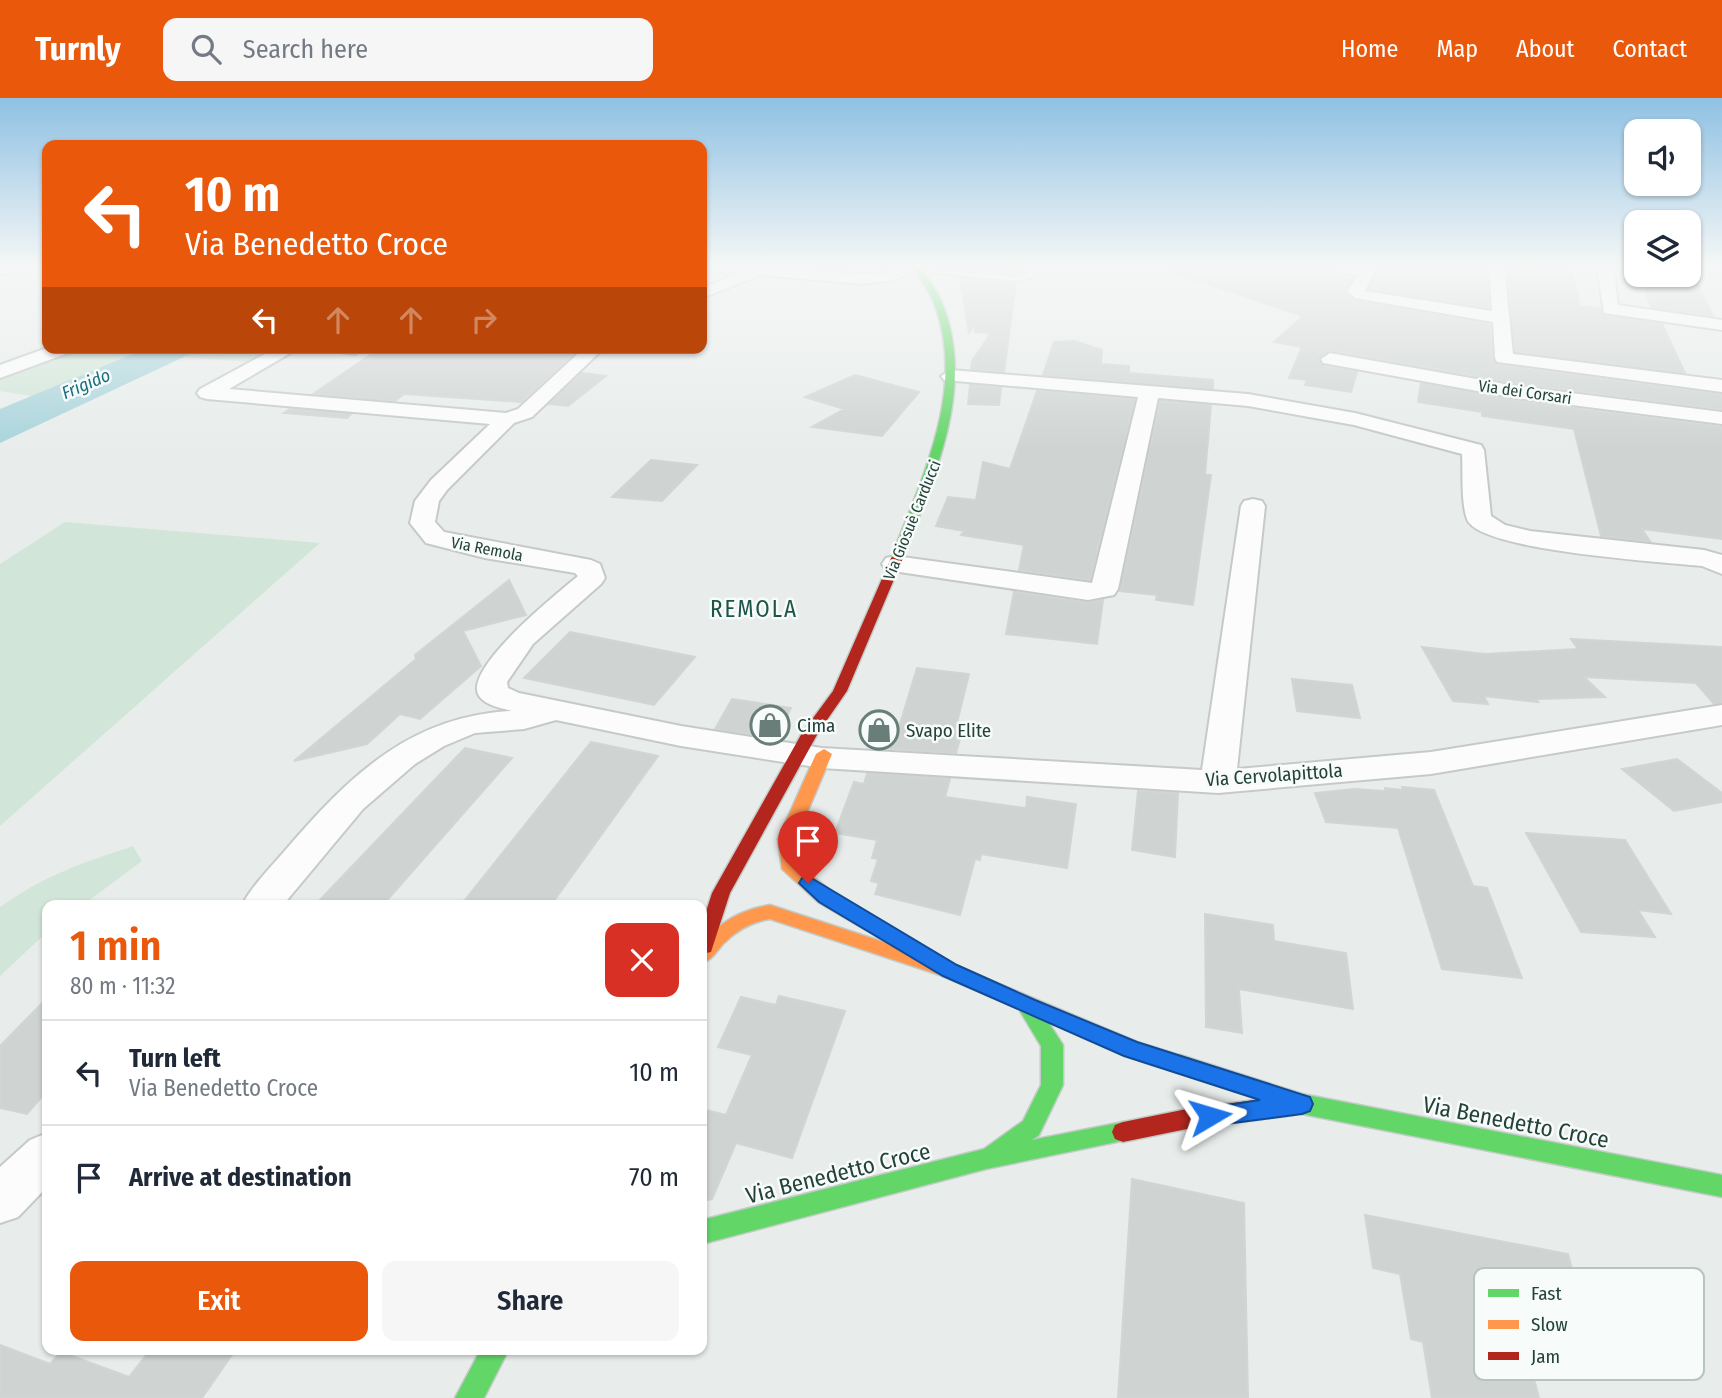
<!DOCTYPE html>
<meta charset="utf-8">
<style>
body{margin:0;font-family:"Fira Sans Condensed",sans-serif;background:#f6f6f7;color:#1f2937;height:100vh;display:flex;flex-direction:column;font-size:26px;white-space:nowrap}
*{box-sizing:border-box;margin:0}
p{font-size:23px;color:#747a83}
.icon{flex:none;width:38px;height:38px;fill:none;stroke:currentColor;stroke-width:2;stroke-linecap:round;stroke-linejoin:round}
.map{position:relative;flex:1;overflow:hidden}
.sheet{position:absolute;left:42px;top:802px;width:665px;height:455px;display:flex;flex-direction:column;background:#fff;border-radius:14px;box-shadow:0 2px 5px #0004}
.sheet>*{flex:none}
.guide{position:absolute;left:42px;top:42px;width:665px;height:214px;border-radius:14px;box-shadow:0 2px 5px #0004;background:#ea580c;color:#fff;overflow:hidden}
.tools{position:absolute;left:1624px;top:21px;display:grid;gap:14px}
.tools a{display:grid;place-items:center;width:77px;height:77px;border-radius:14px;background:#fff;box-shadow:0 2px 5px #0004;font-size:35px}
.pin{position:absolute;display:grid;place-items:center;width:60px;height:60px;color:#fff;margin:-72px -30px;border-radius:50% 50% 50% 0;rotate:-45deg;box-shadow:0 0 7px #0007}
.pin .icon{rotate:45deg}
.me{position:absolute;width:77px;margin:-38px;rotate:83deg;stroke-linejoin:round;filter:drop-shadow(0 0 5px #0008)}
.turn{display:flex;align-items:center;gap:24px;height:147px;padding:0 28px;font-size:32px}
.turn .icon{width:91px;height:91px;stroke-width:2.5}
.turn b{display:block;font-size:49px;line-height:60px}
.lanes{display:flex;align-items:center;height:66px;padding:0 28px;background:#0003;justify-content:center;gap:35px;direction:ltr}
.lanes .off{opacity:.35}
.round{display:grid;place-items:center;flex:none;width:74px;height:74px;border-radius:14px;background:#f6f6f7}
.head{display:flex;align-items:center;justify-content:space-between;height:119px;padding:0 28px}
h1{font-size:42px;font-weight:600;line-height:52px;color:#ea580c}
.action{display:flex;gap:14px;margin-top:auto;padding:14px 28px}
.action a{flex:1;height:80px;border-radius:14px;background:#ea580c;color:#fff;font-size:28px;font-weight:600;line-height:80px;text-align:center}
.action a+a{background:#f6f6f7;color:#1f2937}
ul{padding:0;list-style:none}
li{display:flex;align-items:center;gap:21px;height:105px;padding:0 28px;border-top:2px solid #e0e1e3}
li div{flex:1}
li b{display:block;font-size:26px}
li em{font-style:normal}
header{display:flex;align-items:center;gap:42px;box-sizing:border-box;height:98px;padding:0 35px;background:#ea580c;color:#fff}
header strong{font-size:33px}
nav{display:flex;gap:38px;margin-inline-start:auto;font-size:24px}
.search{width:490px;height:63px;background:#f6f6f7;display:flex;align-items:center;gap:18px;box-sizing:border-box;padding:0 24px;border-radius:14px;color:#747a83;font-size:26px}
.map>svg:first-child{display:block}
</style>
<header>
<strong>Turnly</strong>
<div class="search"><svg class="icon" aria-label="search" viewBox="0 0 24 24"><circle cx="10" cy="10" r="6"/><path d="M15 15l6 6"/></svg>Search here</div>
<nav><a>Home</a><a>Map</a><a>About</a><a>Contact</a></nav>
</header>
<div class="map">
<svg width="1722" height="1300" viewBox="0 0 1722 1300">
<rect width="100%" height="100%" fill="#e8edeb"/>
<!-- green -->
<path fill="#d1e6d8" d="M81,250H147L32,298L0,293V281Z
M203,250H279L257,262L248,264L184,259Z
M65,424L320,445L0,728V466Z
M133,748L142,763L83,807H47V834L0,878V809C45,777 82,765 133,748Z"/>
<!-- water -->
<path fill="#a9d4db" d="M147,250H203L0,345V311Z"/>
<!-- building -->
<path fill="#cfd4d2" stroke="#d1d6d4" stroke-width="2" d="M958,168H1025L1018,176L958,171Z
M1170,168H1323L1327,174L1354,179L1344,194L1355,203L1490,226L1492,260L1497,267L1722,297V311L1516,285L1330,252L1319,262L1323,268L1357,274L1351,294L1305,287L1307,282L1289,280L1302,249L1274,244L1303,218L1170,174Z
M1362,168H1487L1489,210L1369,191L1378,174L1372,168Z
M1507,168L1572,173L1580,208L1601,210L1604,218L1662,226L1685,275L1515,254Z
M960,180L1016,185L1004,274L971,271L972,263L991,235L975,234V228L969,235Z
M1641,180L1697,185L1713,218L1651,209Z
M1074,243L1102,252L1101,266L1129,268V275L1213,282V291L1043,277L1054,244Z
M426,250H472L573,257L521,304L404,296L395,303L313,296L376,253L419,254Z
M582,275L606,278L568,308L549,306Z
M855,277L919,294L882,338L812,329L844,311L805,299Z
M1421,285L1516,303L1722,329V441L1642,431L1650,443L1601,438L1574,331L1482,318V314L1418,304Z
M970,287L1001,290L999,307L968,306Z
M1037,293L1135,301L1090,482L1019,472L1024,447L961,437L964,433L936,428L948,399L976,402L983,364L1010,371Z
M1160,303L1211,307L1205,377H1211L1193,507L1156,502L1157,497L1120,493Z
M290,311L351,316L347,320L284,315Z
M651,362L697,367L662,403L612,399Z
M509,482L526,517L463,533L481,568L420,621L400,616L367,646L294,663L416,561L415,557Z
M1014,494L1088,505L1103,502L1097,546L1006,536Z
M570,534L695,559L654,607L524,580Z
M1571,541L1722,549V605L1714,606L1696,585L1584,579L1605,599L1536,601L1538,604L1484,598L1488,606L1453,603L1422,549L1485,556L1578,551Z
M917,570L969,576L955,633L962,634L956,655L876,650L885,624L900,626Z
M1292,581L1352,587L1360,620L1297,613Z
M732,601L791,610L776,640L715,631Z
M591,644L658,658L551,807H461Z
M465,650L512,660L383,807H315Z
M1677,661L1722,695V704L1674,713L1622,671Z
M867,675L950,681L945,699L1026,710L1027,699L1076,706L1067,770L981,756L980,762L975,761L960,817L875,796L879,785L871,783L878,761L872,760L877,742L835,735L854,684L864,686Z
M1402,689L1434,692L1473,788L1487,790L1522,880L1442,871L1398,730L1326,724L1315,695L1354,691L1385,693V690L1403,692Z
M1138,693L1178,695L1175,759L1132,752Z
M1526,735L1625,742L1671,816L1638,812L1655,839L1581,834Z
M1205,816L1273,827L1274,843L1346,855L1353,911L1239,891L1242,935L1206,929Z
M779,898L845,913L792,1060L736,1045L712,1101L702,1103V1011L726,1017L752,957L718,949L741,899L776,907Z
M47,900V993L27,1016L0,1010V948Z
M1132,1081L1244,1105L1248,1300H1118Z
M1365,1117L1568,1156L1584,1216L1550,1209L1568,1277L1531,1269L1539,1300H1432L1423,1244L1411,1241L1400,1176L1373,1170Z
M0,1247L50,1266L61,1254L129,1279L151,1251H236L202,1300H0Z"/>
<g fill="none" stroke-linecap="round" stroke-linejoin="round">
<!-- lane casing -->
<g stroke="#c5cac8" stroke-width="3">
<path id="lane" d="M1028,168H1036L1031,179L1020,183L916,173L920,171L1019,179L1025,176Z"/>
</g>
<!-- street casing -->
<g stroke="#c5cac8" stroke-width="4">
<path id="street" d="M0,168H22L19,171L0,177Z
M702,168H760L862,176L885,175L896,168H924L895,182L862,186L761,177L702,200V190L740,175L710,173Z
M1326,168L1372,171L1375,174L1365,193L1492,213L1489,168H1504L1513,256L1722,282V294L1497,264L1495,260L1493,224L1355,200L1347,194L1358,177L1328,171Z
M1597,168H1613L1618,207L1722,222V232L1604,215Z
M47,250H74L71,254L0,280V267Z
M276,250H299L229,291L506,315L518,311L584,250H604L532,319L514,325L447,392L439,403L435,424L444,434L591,462L600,466L605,480L601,486L533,546L507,584L508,590L519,595L681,628L822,650L1202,672L1241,408L1244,403L1253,401L1262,403L1265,408L1237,671L1431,654L1722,607V627L1431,676L1218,695L822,670L681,648L556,622L524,631L475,635L444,648L415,666L363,711L283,807H242C254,785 273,767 289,748C351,676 412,618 512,613C501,610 483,607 478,596C466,568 558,495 578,478L575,475L485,460L426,445L410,425L415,403L431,382L490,326L207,301L200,299L197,295L200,291Z
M336,250H364V251L355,256L339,254Z
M1330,255L1516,288L1722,314V326L1516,300L1323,265L1321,261Z
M951,272L1248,296L1355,315L1481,347L1484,352L1491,418L1505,427L1530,433L1704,452L1722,457V476L1702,468C1666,464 1477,453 1467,421C1461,405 1463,374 1462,356L1354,327L1248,308L1158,300L1118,491L1114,497L1088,502L886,472L882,466L886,460L895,458L1092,485L1138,299L944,282L941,278Z
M47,1035V1089L18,1119L0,1125V1069L30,1042Z"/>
</g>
<!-- fast casing -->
<g stroke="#c3cbc8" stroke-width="3">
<path id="fast" d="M913,168H919C927,179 937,192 942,205C977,290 933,380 903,460L897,464L891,460C922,380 967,291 934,205C929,192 919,180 913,168Z
M1027,900L1034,902L1063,947V987L1039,1037L1032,1042L1123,1024L1131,1027L1134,1034L1131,1041L986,1071L702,1146V1122L984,1051L1023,1023L1041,987V948L1017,908L1020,902Z
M1180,957L1302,996L1722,1077V1099L1302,1016L1172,972L1169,966L1172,960Z
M481,1251H509L484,1300H455Z"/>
</g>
<!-- slow casing -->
<g stroke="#c3cbc8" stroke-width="3">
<path id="slow" d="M824,651L832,656L796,741L800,768L832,794L892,829L895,834L892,839L885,841L878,839L818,804L782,771L778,741L816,656Z
M770,807L957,868L1137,944L1188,960L1191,966L1188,972L1180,975L1125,957L943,878L770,821C751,824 737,832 723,846C716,854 712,862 702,865V845C721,823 741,812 770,807Z"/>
</g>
<!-- jam casing -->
<g stroke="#c3cbc8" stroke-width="3">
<path id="jam" d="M897,456L903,460L847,593L818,635L730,795L711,854L702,856V826L712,795L802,635L833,593L891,460Z
M1293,997L1301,1000L1304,1007L1301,1014L1293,1017L1187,1031L1123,1044L1115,1041L1112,1034L1115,1027L1123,1024L1187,1011Z"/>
</g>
<!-- lane -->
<use href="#lane" fill="#fcfcfc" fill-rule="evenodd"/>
<!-- street -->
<use href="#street" fill="#fcfcfc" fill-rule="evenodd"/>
<!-- fast -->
<use href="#fast" fill="#63d668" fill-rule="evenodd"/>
<!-- slow -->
<use href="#slow" fill="#ff974d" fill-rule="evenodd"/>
<!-- jam -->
<use href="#jam" fill="#b3261e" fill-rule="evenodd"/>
</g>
<!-- sky -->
<linearGradient id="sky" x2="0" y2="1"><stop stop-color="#8fc1e3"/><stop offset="0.48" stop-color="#f5f7f6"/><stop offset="1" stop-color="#f5f7f6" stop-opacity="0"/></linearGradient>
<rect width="1722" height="350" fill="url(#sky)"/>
<!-- route -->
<path fill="#1a73e8" stroke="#114b97" stroke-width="2" d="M808,778L957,867L1035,902L1137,944L1310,999L1313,1006L1310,1013L1302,1016L1210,1028L1202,1025L1199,1018L1202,1011L1260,1002L1124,958L943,878L819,804L799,785L802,780Z"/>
<!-- icons -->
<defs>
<g id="shop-ring" transform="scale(2.0125)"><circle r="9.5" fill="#f7fbf9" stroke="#697e78" stroke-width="1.5"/><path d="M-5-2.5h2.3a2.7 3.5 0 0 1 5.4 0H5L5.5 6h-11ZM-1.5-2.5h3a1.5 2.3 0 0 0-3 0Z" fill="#697e78"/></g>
</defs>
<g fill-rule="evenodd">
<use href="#shop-ring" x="770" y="627"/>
<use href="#shop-ring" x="879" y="632"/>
</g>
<g text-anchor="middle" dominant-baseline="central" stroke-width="5" stroke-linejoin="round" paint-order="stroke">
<!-- far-street labels -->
<g font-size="16" fill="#24423a" stroke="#f7fbf9">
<text transform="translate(1525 294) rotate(8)">Via dei Corsari</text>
<text transform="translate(912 422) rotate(-68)">Via Giosuè Carducci</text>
<text transform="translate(487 451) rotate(11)">Via Remola</text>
</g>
<!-- far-water labels -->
<g font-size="18" font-style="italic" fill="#1c6f80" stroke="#f7fbf9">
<text transform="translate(86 286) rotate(-23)">Frigido</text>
</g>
<!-- poi labels -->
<g font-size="19" fill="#24423a" stroke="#f7fbf9" text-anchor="start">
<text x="797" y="627">Cima</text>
<text x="906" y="632">Svapo Elite</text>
</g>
<!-- street labels -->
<g font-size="19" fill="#24423a" stroke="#f7fbf9">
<text transform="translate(1274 677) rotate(-4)">Via Cervolapittola</text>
</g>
<!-- quarter labels -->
<g font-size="23" letter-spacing="2" fill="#1f5548" stroke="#f7fbf9">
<text x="754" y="511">REMOLA</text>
</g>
<!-- near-street labels -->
<g font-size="23" fill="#24423a" stroke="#f7fbf9">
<text transform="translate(1516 1024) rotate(11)">Via Benedetto Croce</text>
<text transform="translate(838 1075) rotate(-14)">Via Benedetto Croce</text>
</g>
</g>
<!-- legend -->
<rect x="1474" y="1170" width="230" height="112" rx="10" fill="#f7fbf9" stroke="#b8c4c0" stroke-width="2"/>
<rect x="1488" y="1191" width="31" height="8" fill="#63d668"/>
<rect x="1488" y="1222" width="31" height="9" fill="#ff974d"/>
<rect x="1488" y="1254" width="31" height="8" fill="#b3261e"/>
<g font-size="19" fill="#24423a">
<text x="1531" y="1202">Fast</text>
<text x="1531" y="1233">Slow</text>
<text x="1531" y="1265">Jam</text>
</g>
</svg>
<div class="tools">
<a><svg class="icon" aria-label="sound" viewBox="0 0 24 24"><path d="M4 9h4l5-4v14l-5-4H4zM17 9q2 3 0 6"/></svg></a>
<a><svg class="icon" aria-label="layers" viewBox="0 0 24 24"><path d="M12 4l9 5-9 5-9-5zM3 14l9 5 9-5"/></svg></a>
</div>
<div class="pin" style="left:808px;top:785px;background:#d93025"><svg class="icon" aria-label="arrive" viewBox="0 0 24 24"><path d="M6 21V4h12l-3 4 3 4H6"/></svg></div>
<svg class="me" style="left:1210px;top:1018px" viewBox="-20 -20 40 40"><path d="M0-17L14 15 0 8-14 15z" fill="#1a73e8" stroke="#fff" stroke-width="4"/></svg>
<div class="guide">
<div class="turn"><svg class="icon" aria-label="left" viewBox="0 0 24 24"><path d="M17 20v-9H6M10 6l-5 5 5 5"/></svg><div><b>10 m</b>Via Benedetto Croce</div></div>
<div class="lanes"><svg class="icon" aria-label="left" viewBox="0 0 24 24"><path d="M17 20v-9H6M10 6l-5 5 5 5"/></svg><svg class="icon off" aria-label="ahead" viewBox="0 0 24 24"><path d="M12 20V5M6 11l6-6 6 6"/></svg><svg class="icon off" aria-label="ahead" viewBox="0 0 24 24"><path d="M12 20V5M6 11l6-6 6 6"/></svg><svg class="icon off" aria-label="right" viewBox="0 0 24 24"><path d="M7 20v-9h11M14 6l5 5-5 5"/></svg></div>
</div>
<section class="sheet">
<div class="head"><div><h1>1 min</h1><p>80 m · 11:32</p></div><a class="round" style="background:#d93025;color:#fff"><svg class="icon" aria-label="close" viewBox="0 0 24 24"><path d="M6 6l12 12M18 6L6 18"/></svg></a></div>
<ul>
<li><svg class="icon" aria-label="left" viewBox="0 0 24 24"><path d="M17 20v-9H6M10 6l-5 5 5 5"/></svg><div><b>Turn left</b><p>Via Benedetto Croce</p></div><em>10 m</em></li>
<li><svg class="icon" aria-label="arrive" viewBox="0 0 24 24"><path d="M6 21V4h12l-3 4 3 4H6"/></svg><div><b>Arrive at destination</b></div><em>70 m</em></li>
</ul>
<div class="action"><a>Exit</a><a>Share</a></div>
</section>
</div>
